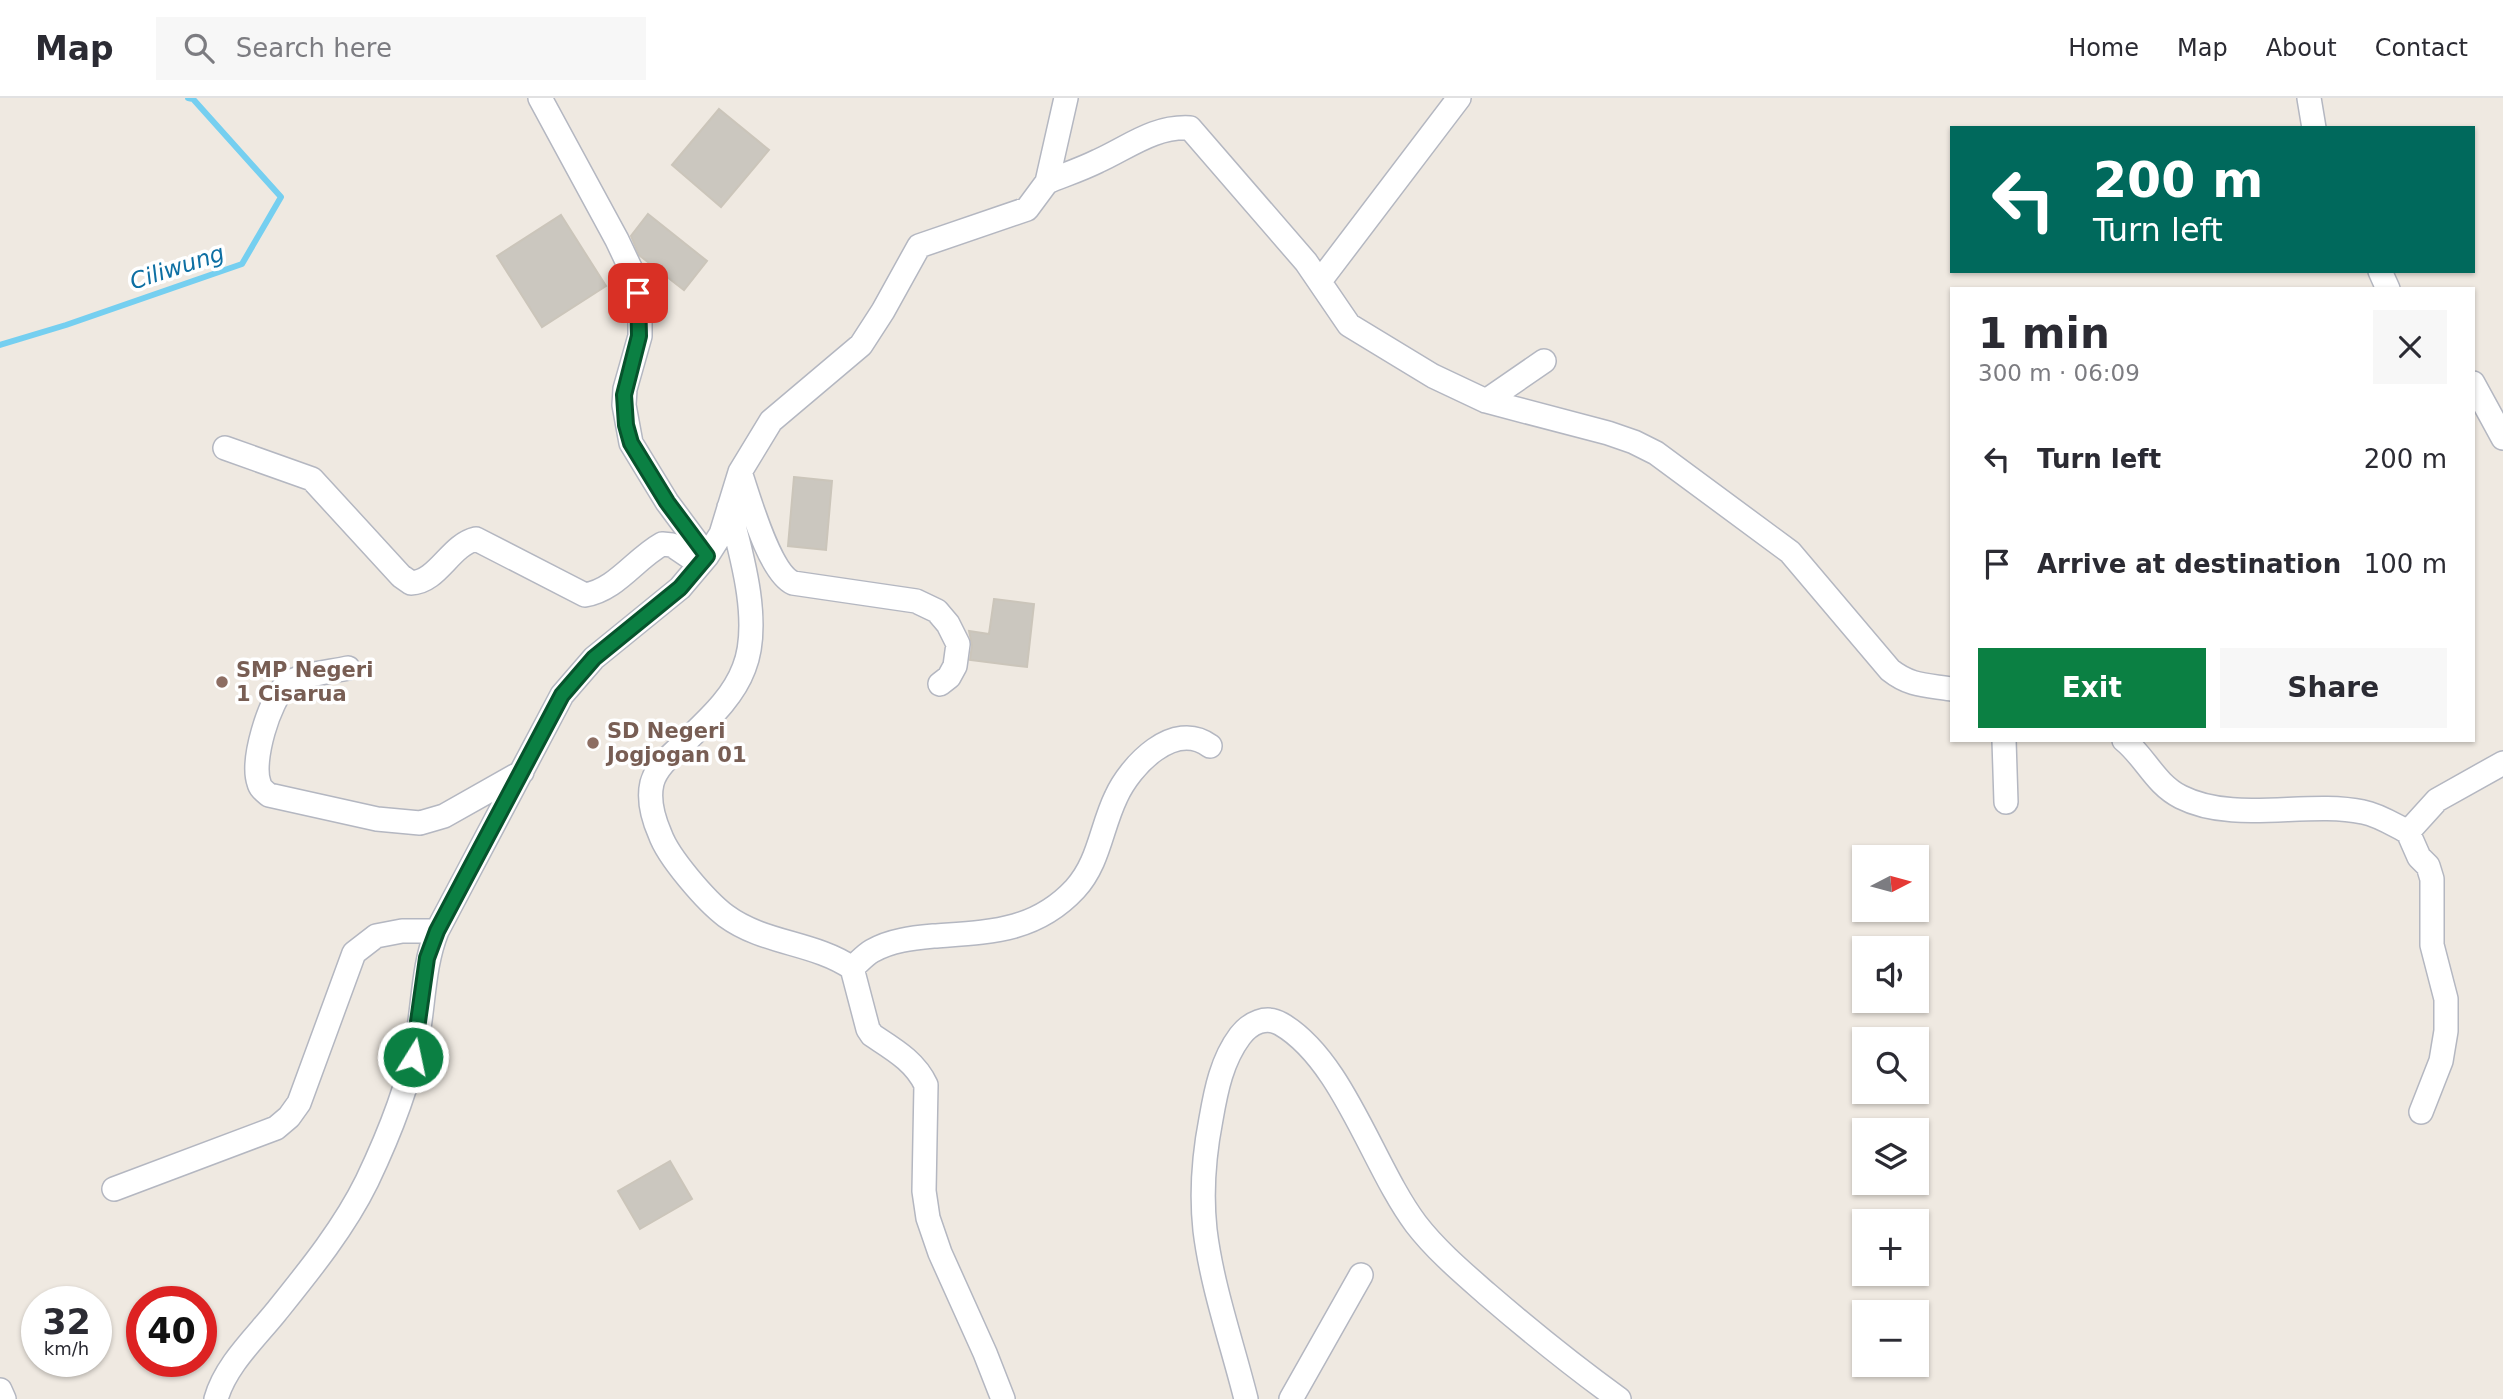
<!DOCTYPE html>
<meta charset="utf-8">
<style>
body{margin:0;font-family:"DejaVu Sans",sans-serif;background:#f7f7f7;color:#2b2b33;height:100vh;display:flex;flex-direction:column;font-size:26px;white-space:nowrap}
*{box-sizing:border-box;margin:0}
p{font-size:23px;color:#7c7c81}
.icon{flex:none;width:38px;height:38px;fill:none;stroke:currentColor;stroke-width:2;stroke-linecap:round;stroke-linejoin:round}
.map{position:relative;flex:1;overflow:hidden}
.panel{position:absolute;left:1950px;top:189px;width:525px;height:455px;display:flex;flex-direction:column;background:#fff;border-radius:0px;box-shadow:0 2px 5px #0004}
.panel>*{flex:none}
.guide{position:absolute;left:1950px;top:28px;width:525px;height:147px;border-radius:0px;box-shadow:0 2px 5px #0004;background:#00695c;color:#fff;overflow:hidden}
.needle{width:46px;rotate:84deg}
.controls{position:absolute;left:1852px;top:747px;display:grid;gap:14px}
.controls a{display:grid;place-items:center;width:77px;height:77px;border-radius:0px;background:#fff;box-shadow:0 2px 5px #0004;font-size:35px}
.speed{position:absolute;left:21px;top:1188px;display:flex;gap:14px;font-size:35px;font-weight:700;text-align:center}
.speed>*{display:grid;place-content:center;width:91px;height:91px;border-radius:50%;background:#fff;box-shadow:0 2px 5px #0004;line-height:1}
.speed small{font-size:18px;font-weight:400}
.speed .limit{border:10px solid #d22;background:#fff;color:#111}
.pin{position:absolute;display:grid;place-items:center;width:60px;height:60px;color:#fff;margin:-30px;border-radius:14px;box-shadow:0 4px 10px #0006}
.me{position:absolute;width:77px;margin:-38px;rotate:10deg;stroke-linejoin:round;filter:drop-shadow(0 0 5px #0008)}
.turn{display:flex;align-items:center;gap:24px;height:147px;padding:0 28px;font-size:32px}
.turn .icon{width:91px;height:91px;stroke-width:2.5}
.turn b{display:block;font-size:49px;line-height:60px}
.round{display:grid;place-items:center;flex:none;width:74px;height:74px;border-radius:0px;background:#f7f7f7}
.head{display:flex;align-items:center;justify-content:space-between;height:119px;padding:0 28px}
h1{font-size:42px;font-weight:600;line-height:52px}
.button{display:flex;gap:14px;margin-top:auto;padding:14px 28px}
.button a{flex:1;height:80px;border-radius:0px;background:#0b8043;color:#fff;font-size:28px;font-weight:600;line-height:80px;text-align:center}
.button a+a{background:#f7f7f7;color:#2b2b33}
ul{padding:0;list-style:none}
li{display:flex;align-items:center;gap:21px;height:105px;padding:0 28px}
li div{flex:1}
li b{display:block;font-size:26px}
li em{font-style:normal}
header{display:flex;align-items:center;gap:42px;box-sizing:border-box;height:98px;padding:0 35px;background:#fff;border-bottom:2px solid #e1e1e2}
header strong{font-size:33px}
nav{display:flex;gap:38px;margin-inline-start:auto;font-size:24px}
.search{width:490px;height:63px;background:#f7f7f7;display:flex;align-items:center;gap:18px;box-sizing:border-box;padding:0 24px;border-radius:0px;color:#7c7c81;font-size:26px}
.map>svg:first-child{display:block}
</style>
<header>
<strong>Map</strong>
<div class="search"><svg class="icon" aria-label="search" viewBox="0 0 24 24"><circle cx="10" cy="10" r="6"/><path d="M15 15l6 6"/></svg>Search here</div>
<nav><a>Home</a><a>Map</a><a>About</a><a>Contact</a></nav>
</header>
<div class="map">
<svg width="2503" height="1301" viewBox="0 0 2503 1301">
<rect width="100%" height="100%" fill="#efe9e1"/>
<g fill="none" stroke-linecap="round" stroke-linejoin="round">
<!-- stream -->
<path stroke="#75cff0" stroke-width="6" d="M0,247L66,227L242,166L281,99L193,1L188,0"/>
</g>
<!-- building -->
<path fill="#cbc7bf" stroke="#cbc5ba" stroke-width="2" d="M719,11L769,52L721,109L672,67Z
M648,116L707,163L684,192L639,157L631,138Z
M561,117L606,188L542,229L497,158Z
M794,379L832,383L826,452L788,448Z
M994,501L1034,506L1027,569L970,562L972,547L969,533L989,536Z
M670,1063L692,1101L640,1131L618,1093Z"/>
<g fill="none" stroke-linecap="round" stroke-linejoin="round">
<!-- minor casing -->
<g stroke="#b4b7c1" stroke-width="26">
<path id="minor" d="M540,0L617,142L634,178L640,212V238L625,291L624,307L631,345L667,404L707,458
M2309,0L2314,30
M1047,84C1064,77 1082,71 1098,63C1129,49 1154,28 1190,30L1306,164L1349,227L1433,278L1486,303L1608,335L1634,344L1656,355L1790,454L1890,572C1910,588 1926,587 1951,591
M2380,173L2388,191
M1320,183L1459,0
M2473,285L2503,340
M1486,303L1544,263
M225,350L312,381L401,478L411,485C438,484 450,447 476,441L585,497C616,492 635,461 662,446L672,447L700,466
M740,374C749,400 769,474 793,485L916,503L937,513L948,526L958,546L955,568L949,579L940,586
M729,409C741,454 762,525 744,570C732,602 705,624 681,648C670,658 656,670 652,685C648,702 653,720 660,736C668,759 706,803 726,818C764,846 814,844 852,870L868,931L872,937C893,951 915,963 926,987L924,1093L928,1120L940,1155L985,1255L1003,1301
M348,570C332,574 298,576 286,587C269,603 251,663 259,685C260,690 264,693 269,697L377,721L420,725L444,718L522,674
M2004,642L2006,704
M2124,642C2146,660 2155,686 2181,699C2234,726 2308,702 2363,714C2379,717 2394,727 2408,734L2437,702L2503,665
M2408,734L2419,759L2428,768L2432,781V847L2446,901V933L2441,963L2421,1014
M852,870C859,864 865,857 872,853C891,842 913,840 934,838C989,834 1035,834 1075,791C1099,765 1101,730 1116,699C1130,668 1174,621 1210,648
M114,1091L276,1030L289,1019L299,1005L354,855L376,838L402,833H437
M0,1292L4,1301
M216,1301C225,1268 255,1240 276,1214C309,1173 344,1130 367,1083C388,1039 408,990 417,942C424,905 423,868 437,833L562,597L594,560L680,490L707,458L721,436L740,374L771,323L861,247L883,213L919,148L1027,111L1047,84L1066,0
M1246,1301C1232,1245 1212,1189 1205,1132C1201,1095 1204,1057 1211,1021C1216,992 1222,962 1240,938C1250,925 1266,917 1281,926C1343,962 1373,1069 1416,1126C1436,1152 1462,1174 1487,1196C1530,1233 1573,1268 1619,1301
M1291,1301L1361,1177"/>
</g>
<!-- minor -->
<use href="#minor" stroke="#fff" stroke-width="23"/>
</g>
<g fill="none" stroke-linecap="round" stroke-linejoin="round">
<!-- route casing -->
<g stroke="#07532c" stroke-width="18">
<path id="route" d="M413,959L427,860L437,833L562,597L594,560L680,490L707,458L667,404L631,345L626,327L624,297L639,238L638,195"/>
</g>
<!-- route -->
<use href="#route" stroke="#0b8043" stroke-width="12"/>
</g>
<!-- markers -->
<g fill="#8d6e63" stroke="#fff" stroke-width="2.5">
<circle cx="222" cy="584" r="7"/>
<circle cx="593" cy="645" r="7"/>
</g>
<g text-anchor="middle" dominant-baseline="central" stroke-width="7" stroke-linejoin="round" paint-order="stroke">
<!-- education labels -->
<g font-size="21" font-weight="bold" fill="#785e54" stroke="#fff" text-anchor="start">
<text x="236" y="572">SMP Negeri<tspan x="236" dy="24">1 Cisarua</tspan></text>
<text x="607" y="633">SD Negeri<tspan x="607" dy="24">Jogjogan 01</tspan></text>
</g>
<!-- water labels -->
<g font-size="23" font-style="italic" fill="#0d6fa3" stroke="#fff">
<text transform="translate(177 169) rotate(-18)">Ciliwung</text>
</g>
</g>
</svg>
<div class="controls">
<a><svg class="needle" viewBox="-14 -14 28 28"><path d="M0-13l5 13h-10z" fill="#e53935"/><path d="M0 13l5-13h-10z" fill="#7c7c81"/></svg></a>
<a><svg class="icon" aria-label="sound" viewBox="0 0 24 24"><path d="M4 9h4l5-4v14l-5-4H4zM17 9q2 3 0 6"/></svg></a>
<a><svg class="icon" aria-label="search" viewBox="0 0 24 24"><circle cx="10" cy="10" r="6"/><path d="M15 15l6 6"/></svg></a>
<a><svg class="icon" aria-label="layers" viewBox="0 0 24 24"><path d="M12 4l9 5-9 5-9-5zM3 14l9 5 9-5"/></svg></a>
<a>+</a>
<a>−</a>
</div>
<div class="speed"><div>32<small>km/h</small></div><div class="limit">40</div></div>
<div class="pin" style="left:638px;top:195px;background:#d93025"><svg class="icon" aria-label="arrive" viewBox="0 0 24 24"><path d="M6 21V4h12l-3 4 3 4H6"/></svg></div>
<svg class="me" style="left:413px;top:959px" viewBox="-20 -20 40 40"><circle r="17" fill="#0b8043" stroke="#fff" stroke-width="3"/><path d="M0-11L8 9 0 5-8 9z" fill="#fff"/></svg>
<div class="guide">
<div class="turn"><svg class="icon" aria-label="left" viewBox="0 0 24 24"><path d="M17 20v-9H6M10 6l-5 5 5 5"/></svg><div><b>200 m</b>Turn left</div></div>
</div>
<section class="panel">
<div class="head"><div><h1>1 min</h1><p>300 m · 06:09</p></div><a class="round"><svg class="icon" aria-label="close" viewBox="0 0 24 24"><path d="M6 6l12 12M18 6L6 18"/></svg></a></div>
<ul>
<li><svg class="icon" aria-label="left" viewBox="0 0 24 24"><path d="M17 20v-9H6M10 6l-5 5 5 5"/></svg><div><b>Turn left</b></div><em>200 m</em></li>
<li><svg class="icon" aria-label="arrive" viewBox="0 0 24 24"><path d="M6 21V4h12l-3 4 3 4H6"/></svg><div><b>Arrive at destination</b></div><em>100 m</em></li>
</ul>
<div class="button"><a>Exit</a><a>Share</a></div>
</section>
</div>
